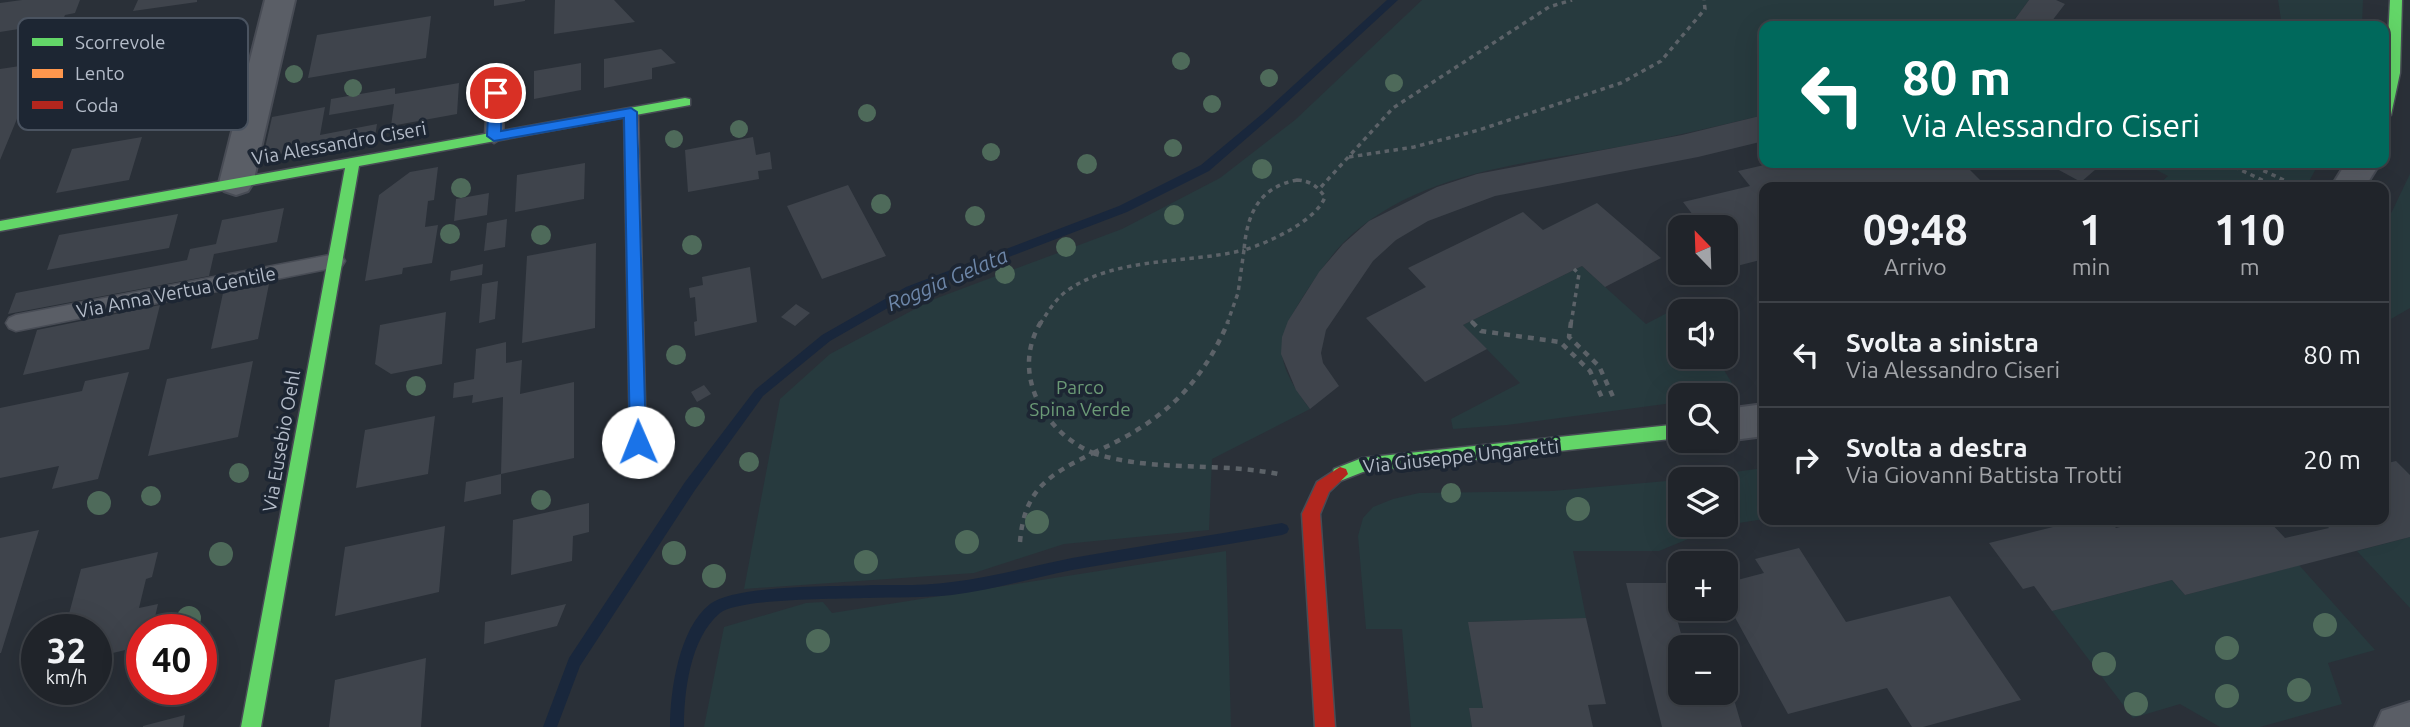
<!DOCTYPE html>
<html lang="it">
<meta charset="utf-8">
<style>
body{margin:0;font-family:Ubuntu,sans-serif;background:#282c32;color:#f1f3f6;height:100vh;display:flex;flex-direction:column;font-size:26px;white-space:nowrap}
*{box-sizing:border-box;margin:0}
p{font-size:23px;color:#a2a4a8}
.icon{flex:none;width:38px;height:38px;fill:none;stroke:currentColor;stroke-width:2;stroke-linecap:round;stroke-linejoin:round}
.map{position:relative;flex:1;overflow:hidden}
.details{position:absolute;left:1759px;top:182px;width:630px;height:343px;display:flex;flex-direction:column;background:#20242a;border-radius:14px;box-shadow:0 7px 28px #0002,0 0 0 2px #3d4147}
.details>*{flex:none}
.top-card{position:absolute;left:1759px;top:21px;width:630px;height:147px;border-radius:14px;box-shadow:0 7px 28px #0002,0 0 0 2px #3d4147;background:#00695c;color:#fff;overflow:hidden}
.needle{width:46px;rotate:337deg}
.fabs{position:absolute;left:1668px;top:215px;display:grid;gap:14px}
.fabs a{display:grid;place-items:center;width:70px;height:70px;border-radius:14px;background:#20242a;box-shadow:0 7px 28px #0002,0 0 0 2px #3d4147;font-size:35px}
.speed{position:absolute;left:21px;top:614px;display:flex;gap:14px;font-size:35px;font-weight:700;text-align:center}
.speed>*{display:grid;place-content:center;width:91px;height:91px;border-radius:50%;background:#20242a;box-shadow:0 7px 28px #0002,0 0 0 2px #3d4147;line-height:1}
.speed small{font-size:18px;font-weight:400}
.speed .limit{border:10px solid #d22;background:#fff;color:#111}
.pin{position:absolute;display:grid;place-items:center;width:60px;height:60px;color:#fff;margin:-30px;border:4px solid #fff;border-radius:50%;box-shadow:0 2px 7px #0007}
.me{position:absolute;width:77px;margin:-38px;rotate:359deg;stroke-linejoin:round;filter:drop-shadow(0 0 5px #0008)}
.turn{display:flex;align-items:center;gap:24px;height:147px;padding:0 28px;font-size:32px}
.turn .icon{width:91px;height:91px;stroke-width:2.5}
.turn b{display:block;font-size:49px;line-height:60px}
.eta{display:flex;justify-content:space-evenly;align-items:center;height:119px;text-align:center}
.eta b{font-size:42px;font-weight:700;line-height:49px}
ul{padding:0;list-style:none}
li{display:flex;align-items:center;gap:21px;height:105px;padding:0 28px;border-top:2px solid #3d4147}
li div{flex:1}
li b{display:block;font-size:26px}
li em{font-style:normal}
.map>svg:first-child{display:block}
</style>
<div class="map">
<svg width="2410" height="727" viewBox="0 0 2410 727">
<rect width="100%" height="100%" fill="#2a3038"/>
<!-- green -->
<path fill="#273a3e" d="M1422,0H2029L2010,26H1764V115C1718,126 1671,137 1624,146C1530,163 1414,171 1342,244C1328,259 1316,277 1304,295C1273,344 1275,362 1310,409L1212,459L1209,530L1064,544L974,573L744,589L780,399L830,354L932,300L1122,229L1220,178L1295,120Z
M2278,0H2363L2362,26H2282Z
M2143,163H2319L2306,187H2156L2168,176Z
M2410,174V308L2384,323V228Z
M1582,266L1646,324L1684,304L1689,311L1680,312V357H1716L1738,393L1680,396V402L1507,425L1453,429L1451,419L1520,383L1463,325Z
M1764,468V519L1726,525V480H1680V525H1722L1659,551H1573L1586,618L1469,622L1483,708H1469L1472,727H1411L1402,629H1366L1358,536L1363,518L1373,507L1393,499L1419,493L1552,491L1667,481Z
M2410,537V608L2357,551Z
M1226,551L1231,727H704L724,627L806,603L823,602L832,613Z
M2299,565L2375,650L2328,663L2342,704L2260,727H2220L2180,704L2133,718L2052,611L2172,580L2185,595Z"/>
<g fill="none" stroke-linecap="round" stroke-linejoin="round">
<!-- stream -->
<path fill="#19273c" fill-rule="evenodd" d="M1387,0H1398L1270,118L1209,171L1127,212L914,293L830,341L763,396L695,490L580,666L557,727H543L569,658L685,482L755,390L822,335L906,287L1119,206L1201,165L1262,114Z
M1282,523L1287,525L1289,529L1287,533L1282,535C1212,547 1142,558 1072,570C1032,578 993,590 952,595C924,598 895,597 867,598C838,599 740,598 720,613C690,638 684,692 684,727H670C670,691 679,628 710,604C736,584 837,587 873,585C899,585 926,586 952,582C993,577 1032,566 1072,558C1142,546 1212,535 1282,523Z"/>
</g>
<!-- building -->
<path fill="#3f444c" d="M22,0H80L75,13L65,15L62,22L0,32V3Z
M138,0H197V2L133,11Z
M494,0H525V1L494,6Z
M555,0H614L635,22L554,34Z
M2029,0H2056L2065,4L2048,26H2010Z
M431,16L426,58L308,78L317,35Z
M661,49L676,63L652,68V79L604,88V59Z
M40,63L0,160V69Z
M581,63V90L534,99V71Z
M459,83L457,114L391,126L394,104L329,115L331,99L395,88V94Z
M325,107L320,135L377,124L375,137L263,157L272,117Z
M1764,115V141L1698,157L1495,196L1428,221L1396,240L1373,261L1326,330L1321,353L1323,363L1339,386L1310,409L1296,390L1281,354L1282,337L1288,321L1319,272L1343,244L1369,221L1437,187L1477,174L1682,135Z
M142,137L129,180L56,193L72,149Z
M753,137L756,155L770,152L772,169L758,171L759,179L688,192L685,150Z
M585,163L584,199L515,212L517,175Z
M1773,163H1963L1987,187H1764V259L1733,267L1726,257V228H1703L1683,202L1750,186L1738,171Z
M2046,163H2103L2081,182Z
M438,167L434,200L428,201L425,227L438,225L432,263L403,268L402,274L365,281L379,195L410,172Z
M848,185L886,256L822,279L787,206Z
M489,193L487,215L454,221L456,199Z
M1597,203L1661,258L1605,287L1582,266L1463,325L1487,349L1425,382L1366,318L1426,287L1408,268L1523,212L1543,230Z
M284,208L277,242L214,254L209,276L8,314L16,293L187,260L190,249L216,244L222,220Z
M178,214L169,248L47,270L59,235Z
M507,219L505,247L484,251L487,223Z
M596,243L595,328L522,343L527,256Z
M483,264L482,275L450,281L451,271Z
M750,267L757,322L695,336L694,322L697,321L695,297L690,298L689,288L703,285L702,277Z
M498,281L495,319L479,323L482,284Z
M269,284L258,339L211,349L223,293Z
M796,304L810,313L795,326L781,317Z
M160,305L149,349L23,375L37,330Z
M446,312L442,364L391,374L375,364L380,325Z
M506,342V363L522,360L520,394L574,382V458L501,474L503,397L472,403L473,395L453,398L454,383L474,379L476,349Z
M253,361L238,437L148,456L167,379Z
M129,372L98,479L52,489L59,466L0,478V408L82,391L85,381Z
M704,385L711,394L697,402L691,392Z
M435,416L428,474L356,488L365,430Z
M2396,461L2410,475V537L2185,595L2172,580L2052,611L2034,586L2023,589L1989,543L2081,520H2109L2116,528L2149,520H2268L2285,538L2329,528L2322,520H2384V464Z
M501,474V494L464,502L466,482Z
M589,503V532L573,536L572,561L511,575L513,520Z
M445,526L439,592L335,616L345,547Z
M39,530L1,653H0V538Z
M1799,548L1846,622L1950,596L2021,700L1923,727H1912L1887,688L1788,714L1726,601V583L1764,573L1755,559Z
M158,552L152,577L146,579L139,608L158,604L152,630H142V646L96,657V630H51L66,625L81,569Z
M1626,583H1667L1685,648H1680V693H1715L1718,703H1735L1742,727H1662Z
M566,604L557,626L484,644L485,622Z
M1586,618L1606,704L1588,705L1593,727H1472L1469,708H1483L1468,622Z
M426,658L421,727H329L335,680Z
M185,715L183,727H143V726Z"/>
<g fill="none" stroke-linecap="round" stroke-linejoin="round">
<!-- lane casing -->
<g stroke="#484c55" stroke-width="3">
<path id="lane" d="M497,64L506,70L503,137L494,143L485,137L488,70Z
M335,254L342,256L345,261L342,266L16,331L9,328L6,323L9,318L16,315Z"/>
</g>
<!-- street casing -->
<g stroke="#484c55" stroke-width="4">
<path id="street" d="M265,0H295L253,183L248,191L236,195L224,191L219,183Z
M2346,163H2380L2365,187H2331Z
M1764,404V436L1726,441V409Z
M2410,702V727H2375L2382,711Z"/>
</g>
<!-- fast casing -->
<g stroke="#484c55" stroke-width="3">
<path id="fast" d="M2390,0H2402L2400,73L2391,115L2384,119Z
M685,98L690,99V105L359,166L261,727H241L345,168L0,231V221Z
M1680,424V438L1363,472L1340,481L1334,479L1332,474L1334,469L1362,458Z"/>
</g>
<!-- slow casing -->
<g stroke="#484c55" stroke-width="3">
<path id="slow" d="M631,108L638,112L646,442L644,447H632L630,442L624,112Z"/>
</g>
<!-- jam casing -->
<g stroke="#484c55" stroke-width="3">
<path id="jam" d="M1340,467L1346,469L1348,474L1329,492L1320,514L1335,727H1315L1302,514L1317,482Z"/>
</g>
<!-- path-far1 -->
<path stroke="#5c6268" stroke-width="3.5" stroke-dasharray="4.5 4.5" stroke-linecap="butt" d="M1349,157L1414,147L1479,130L1621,83L1661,61L1705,9L1704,0
M2226,163L2277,187
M2247,163L2299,187
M1297,180C1311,181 1317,186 1325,197C1316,221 1268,243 1244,250C1247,214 1259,187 1297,180Z
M1321,187L1393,108L1549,7L1572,0
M1471,321L1474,324
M1040,324C1048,312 1056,298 1068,290C1118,256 1188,264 1244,250
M1227,324L1238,293L1244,250
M1571,324L1579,274L1574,269"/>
<!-- path -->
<path stroke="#5c6268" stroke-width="4.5" stroke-dasharray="6 6" stroke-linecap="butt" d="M1041,322C1010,372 1043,432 1093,453
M1472,322L1481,331L1560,342L1590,371L1603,400
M1571,322L1569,337L1599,366L1615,401
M1093,453C1155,473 1220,461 1283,475
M1093,453C1159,423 1199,390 1228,322
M1020,542C1024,490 1048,475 1093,453"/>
<!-- lane -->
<use href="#lane" fill="#5a5e66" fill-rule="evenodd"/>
<!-- street -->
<use href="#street" fill="#5a5e66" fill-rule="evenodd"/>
<!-- fast -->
<use href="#fast" fill="#63d668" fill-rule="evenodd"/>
<!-- slow -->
<use href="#slow" fill="#ff974d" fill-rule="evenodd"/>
<!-- jam -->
<use href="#jam" fill="#b3261e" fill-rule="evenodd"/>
</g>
<!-- trees -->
<g fill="#4e6a5a">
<circle cx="1181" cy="61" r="9"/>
<circle cx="294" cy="74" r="9"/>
<circle cx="1269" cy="78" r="9"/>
<circle cx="1394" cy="83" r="9"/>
<circle cx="353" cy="88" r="9"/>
<circle cx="1212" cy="104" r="9"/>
<circle cx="867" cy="113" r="9"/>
<circle cx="739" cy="129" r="9"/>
<circle cx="674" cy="139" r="9"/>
<circle cx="1173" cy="148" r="9"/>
<circle cx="991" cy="152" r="9"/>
<circle cx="1087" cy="164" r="10"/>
<circle cx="1262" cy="169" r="10"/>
<circle cx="461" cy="188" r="10"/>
<circle cx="881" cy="204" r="10"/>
<circle cx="1174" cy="215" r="10"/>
<circle cx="975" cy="216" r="10"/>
<circle cx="450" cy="234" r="10"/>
<circle cx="541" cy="235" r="10"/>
<circle cx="692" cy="245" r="10"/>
<circle cx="1066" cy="247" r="10"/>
<circle cx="1005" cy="274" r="10"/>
<circle cx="676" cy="355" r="10"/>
<circle cx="416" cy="386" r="10"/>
<circle cx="695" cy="417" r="10"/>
<circle cx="749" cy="462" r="10"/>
<circle cx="239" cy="473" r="10"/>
<circle cx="1451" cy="493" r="10"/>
<circle cx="151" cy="496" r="10"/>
<circle cx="541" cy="500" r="10"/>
<circle cx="99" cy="503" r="12"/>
<circle cx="1578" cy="509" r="12"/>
<circle cx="1037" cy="522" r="12"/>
<circle cx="967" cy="542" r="12"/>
<circle cx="674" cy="553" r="12"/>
<circle cx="221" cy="554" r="12"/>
<circle cx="866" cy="562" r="12"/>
<circle cx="714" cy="576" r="12"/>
<circle cx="189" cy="618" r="12"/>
<circle cx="2325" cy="625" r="12"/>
<circle cx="818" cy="641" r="12"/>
<circle cx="2227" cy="648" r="12"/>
<circle cx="2104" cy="664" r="12"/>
<circle cx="2299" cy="690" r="12"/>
<circle cx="2227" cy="696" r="12"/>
<circle cx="2136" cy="704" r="12"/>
</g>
<!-- route -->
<path fill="#1a73e8" stroke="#114b97" stroke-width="2" d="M496,88L502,93L501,131L631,108L637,112L646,442L644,447H632L630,442L624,118L494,141L487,136L489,93Z"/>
<g text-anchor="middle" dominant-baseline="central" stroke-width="7" stroke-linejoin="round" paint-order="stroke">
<!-- street labels -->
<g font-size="19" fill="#b4bcc9" stroke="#1d2633">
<text transform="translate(339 143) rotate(-10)">Via Alessandro Ciseri</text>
<text transform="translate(176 292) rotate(-11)">Via Anna Vertua Gentile</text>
<text transform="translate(281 441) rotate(-80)">Via Eusebio Oehl</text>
<text transform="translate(1461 456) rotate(-6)">Via Giuseppe Ungaretti</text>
</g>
<!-- park labels -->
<g font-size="19" fill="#6b9a76" stroke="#1d2633">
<text x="1080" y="387">Parco<tspan x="1080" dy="22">Spina Verde</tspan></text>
</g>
<!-- water labels -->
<g font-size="21" font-style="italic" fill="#6d86a8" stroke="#1d2633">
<text transform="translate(947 279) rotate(-23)">Roggia Gelata</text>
</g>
</g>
<!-- legend -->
<rect x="18" y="18" width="230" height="112" rx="10" fill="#1d2633" stroke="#4a5360" stroke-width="2"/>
<rect x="32" y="38" width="31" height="8" fill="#63d668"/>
<rect x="32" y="69" width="31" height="9" fill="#ff974d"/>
<rect x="32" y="101" width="31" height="8" fill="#b3261e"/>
<g font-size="19" fill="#b4bcc9">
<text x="75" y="49">Scorrevole</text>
<text x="75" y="80">Lento</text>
<text x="75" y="112">Coda</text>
</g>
</svg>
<div class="fabs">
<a><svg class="needle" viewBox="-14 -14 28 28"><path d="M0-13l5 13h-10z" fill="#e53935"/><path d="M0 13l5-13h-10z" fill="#a2a4a8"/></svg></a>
<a><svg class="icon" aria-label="sound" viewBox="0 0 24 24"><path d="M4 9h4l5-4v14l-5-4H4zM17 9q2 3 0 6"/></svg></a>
<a><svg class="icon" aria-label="search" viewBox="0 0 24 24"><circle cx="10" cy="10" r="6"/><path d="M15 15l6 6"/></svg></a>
<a><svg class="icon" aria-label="layers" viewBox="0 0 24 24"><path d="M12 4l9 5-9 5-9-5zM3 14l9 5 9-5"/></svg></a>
<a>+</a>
<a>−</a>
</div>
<div class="speed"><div>32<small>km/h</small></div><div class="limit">40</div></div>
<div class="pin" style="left:496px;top:93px;background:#d93025"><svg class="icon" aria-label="arrive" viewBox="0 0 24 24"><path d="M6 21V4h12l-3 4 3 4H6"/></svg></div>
<svg class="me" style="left:638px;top:442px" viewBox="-20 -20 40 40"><circle r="19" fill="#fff"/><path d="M0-13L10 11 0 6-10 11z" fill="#1a73e8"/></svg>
<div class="top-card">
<div class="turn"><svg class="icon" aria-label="left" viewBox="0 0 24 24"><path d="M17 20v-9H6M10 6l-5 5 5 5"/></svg><div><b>80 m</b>Via Alessandro Ciseri</div></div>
</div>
<section class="details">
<div class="eta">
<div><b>09:48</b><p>Arrivo</p></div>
<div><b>1</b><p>min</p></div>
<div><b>110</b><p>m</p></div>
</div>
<ul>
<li><svg class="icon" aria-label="left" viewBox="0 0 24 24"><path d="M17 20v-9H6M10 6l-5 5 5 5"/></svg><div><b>Svolta a sinistra</b><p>Via Alessandro Ciseri</p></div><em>80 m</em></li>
<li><svg class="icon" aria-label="right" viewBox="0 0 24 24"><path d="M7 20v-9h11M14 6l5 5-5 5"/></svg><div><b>Svolta a destra</b><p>Via Giovanni Battista Trotti</p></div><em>20 m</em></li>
</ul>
</section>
</div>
